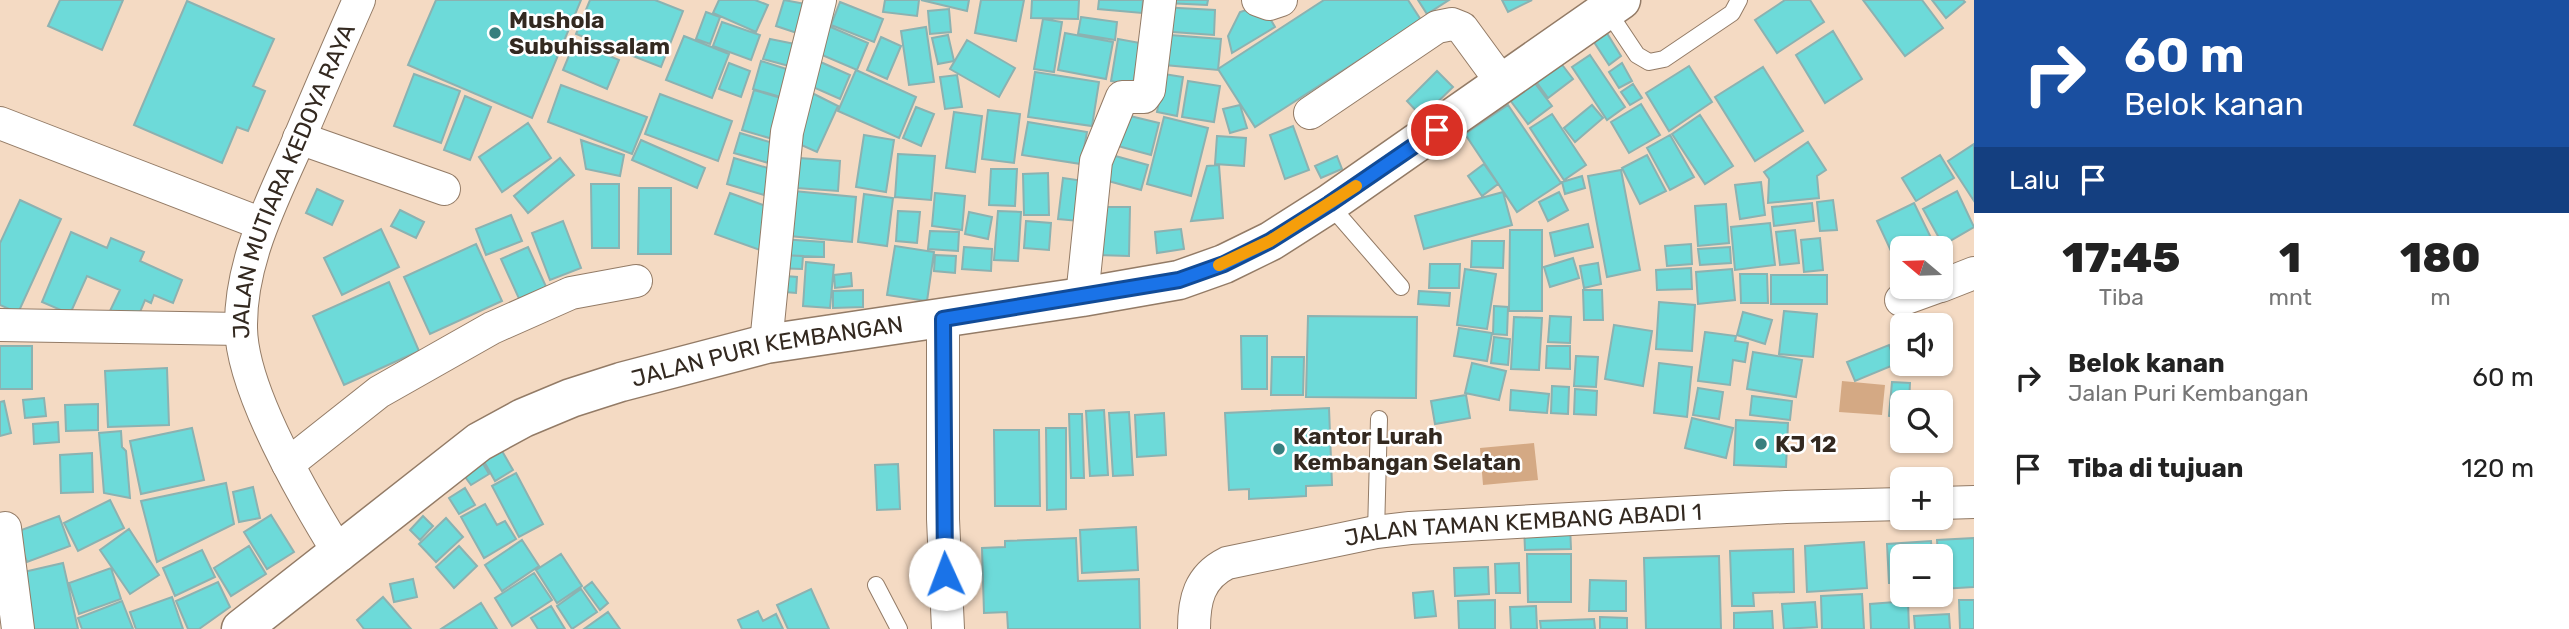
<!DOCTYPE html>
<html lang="id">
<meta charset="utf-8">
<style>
body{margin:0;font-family:Rubik,sans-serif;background:#f6f6f6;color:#222;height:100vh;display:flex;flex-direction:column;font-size:26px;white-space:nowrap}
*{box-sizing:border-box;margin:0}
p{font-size:23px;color:#767676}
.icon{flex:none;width:38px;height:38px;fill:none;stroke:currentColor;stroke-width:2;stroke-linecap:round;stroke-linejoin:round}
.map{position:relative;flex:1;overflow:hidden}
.side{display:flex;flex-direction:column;background:#fff;width:595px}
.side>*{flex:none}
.hud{background:#1a4fa0;color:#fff;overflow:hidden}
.needle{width:46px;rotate:289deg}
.tools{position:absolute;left:1890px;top:236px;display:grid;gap:14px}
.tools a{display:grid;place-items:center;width:63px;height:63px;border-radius:10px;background:#fff;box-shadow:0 2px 5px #0004;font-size:35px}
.pin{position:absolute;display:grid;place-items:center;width:60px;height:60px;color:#fff;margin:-30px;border:4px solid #fff;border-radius:50%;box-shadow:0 2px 7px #0007}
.me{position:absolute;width:77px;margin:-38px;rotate:358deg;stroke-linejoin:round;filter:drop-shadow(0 0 5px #0008)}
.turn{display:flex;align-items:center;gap:24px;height:147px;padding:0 35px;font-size:32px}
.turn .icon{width:91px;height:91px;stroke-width:2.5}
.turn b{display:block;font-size:49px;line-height:60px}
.then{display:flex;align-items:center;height:66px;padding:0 35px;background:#0003;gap:14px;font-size:26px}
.eta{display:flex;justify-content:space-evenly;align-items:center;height:119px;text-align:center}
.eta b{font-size:42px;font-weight:800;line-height:49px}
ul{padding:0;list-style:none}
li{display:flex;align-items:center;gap:21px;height:91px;padding:0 35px}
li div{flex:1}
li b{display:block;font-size:26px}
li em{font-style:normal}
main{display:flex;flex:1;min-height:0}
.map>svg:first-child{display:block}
</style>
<main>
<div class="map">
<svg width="1974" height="629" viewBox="0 0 1974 629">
<rect width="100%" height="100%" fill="#f4dac3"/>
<!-- green -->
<path fill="#d4a984" d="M1842,381L1885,385L1882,415L1839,412Z
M1534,443L1538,480L1483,485L1480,448Z"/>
<!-- building -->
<path fill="#6ddad9" stroke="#8bb2b1" stroke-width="2" d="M60,0H123L102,50L48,26Z
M436,0H581L532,118L408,65Z
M590,0H655L683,11L661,67L576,34Z
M719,0H755L768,5L756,32L713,13Z
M784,0L816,6L806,36L776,26Z
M885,0H919L917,16L883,12Z
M921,0H969L967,11Z
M981,0H1024L1016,41L975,33Z
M1032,0H1079L1078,19L1031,18Z
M1099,0H1143L1142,13L1098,9Z
M1166,0H1208L1207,5L1166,3Z
M1324,0H1408L1421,20L1255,127L1218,69Z
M1418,0H1449L1427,14Z
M1502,0H1532L1508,12Z
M1785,0H1810L1824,22L1777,53L1755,20Z
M1863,0H1922L1943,28L1905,56Z
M1932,0H1963L1965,2L1946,18Z
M187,1L274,39L253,86L265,91L248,131L237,127L222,163L134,125Z
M840,2L883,19L874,42L831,25Z
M1262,5L1275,27L1232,53L1228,36L1240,12Z
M1160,7L1215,10L1214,35L1159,31Z
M949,9L951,32L930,34L928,11Z
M706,12L720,17L710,44L696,39Z
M1081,17L1117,22L1115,40L1078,34Z
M1043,19L1062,22L1054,72L1034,69Z
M722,22L760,35L751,60L713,46Z
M826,25L868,43L857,70L815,52Z
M926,27L934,82L909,85L901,31Z
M1605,30L1621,56L1609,65L1592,39Z
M1833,31L1862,79L1825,103L1796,55Z
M1065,33L1113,42L1106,79L1058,70Z
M1157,34L1221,39L1218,70L1154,64Z
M948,35L954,61L938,64L932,38Z
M684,36L729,54L712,98L666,80Z
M881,37L901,46L887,79L867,70Z
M770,39L805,46L800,69L763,59Z
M1118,39L1140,43L1133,85L1111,81Z
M967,40L1015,68L999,97L950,69Z
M575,41L619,60L607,89L563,70Z
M1590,55L1625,107L1607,120L1572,67Z
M816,60L850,75L840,99L806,84Z
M761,61L799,73L791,100L753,89Z
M1560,62L1573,79L1548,98L1535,80Z
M729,63L750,71L741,97L719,89Z
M1622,63L1632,81L1619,88L1609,72Z
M1689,66L1712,102L1669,131L1646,93Z
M1763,67L1803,131L1755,161L1715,97Z
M856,70L916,97L899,138L838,111Z
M1437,71L1453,87L1422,117L1407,101Z
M1035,72L1099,82L1092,126L1028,117Z
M414,74L460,91L441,143L394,126Z
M1164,74L1183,77L1177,116L1157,112Z
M957,75L962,107L945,109L940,77Z
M1188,81L1220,86L1214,122L1182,117Z
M1534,82L1552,106L1528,124L1510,100Z
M1633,84L1642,98L1630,105L1621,92Z
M561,85L647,117L632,154L548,122Z
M754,90L788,100L776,140L742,130Z
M812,93L838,106L817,152L790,140Z
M660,94L732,121L718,161L645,134Z
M465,96L491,107L470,160L444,150Z
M1641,104L1660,135L1629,153L1611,122Z
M1240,105L1247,128L1230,133L1223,109Z
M1508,105L1561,183L1517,212L1465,134Z
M1592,105L1603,118L1575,142L1564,128Z
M916,107L934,114L921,146L903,138Z
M988,110L1020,114L1014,163L982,159Z
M954,112L982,116L975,172L946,168Z
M1552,114L1586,165L1564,180L1530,128Z
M1126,115L1159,123L1151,155L1118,146Z
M1700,115L1733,166L1705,184L1672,134Z
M1164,117L1208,128L1191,196L1147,184Z
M1028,122L1087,132L1081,164L1022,155Z
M528,123L551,158L502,192L479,157Z
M1293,126L1309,170L1285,179L1270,135Z
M740,133L779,145L772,164L734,153Z
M864,135L894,140L886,192L856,187Z
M1670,135L1694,177L1670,190L1647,148Z
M1217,136L1246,138L1244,166L1215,164Z
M581,140L624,155L620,176L586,169Z
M641,140L705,168L697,188L632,160Z
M1808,142L1826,170L1817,176L1819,198L1768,203L1769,179L1764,172Z
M1974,144V201L1948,161Z
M898,154L935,156L931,200L895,197Z
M1108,154L1148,165L1141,190L1101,179Z
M1647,155L1666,191L1640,204L1622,168Z
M1940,155L1954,178L1916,201L1902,178Z
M1337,156L1342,169L1321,178L1315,166Z
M560,158L574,175L528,213L514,196Z
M734,158L771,169L764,195L727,184Z
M799,158L840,161L838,191L797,188Z
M1484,164L1498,184L1482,196L1468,176Z
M1219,165L1223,218L1191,221L1207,166Z
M991,169H1017L1015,206L989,205Z
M1621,170L1640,270L1607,277L1588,176Z
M1048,173L1049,215H1024L1023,174Z
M1582,176L1585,188L1565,194L1562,182Z
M1063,178L1084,181L1079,221L1058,219Z
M1761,182L1765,215L1740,219L1735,185Z
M591,184H619V248H592Z
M639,188H671V254H638Z
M317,189L343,201L332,225L306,213Z
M783,190L856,197L852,242L779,235Z
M1957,191L1974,227L1943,245L1923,209Z
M1503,192L1512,225L1424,249L1415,216Z
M1559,192L1568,210L1548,221L1539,202Z
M730,193L774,209L760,250L715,234Z
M935,193L965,196L962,230L932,226Z
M864,194L893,198L887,246L858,242Z
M20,200L61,219L18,313L0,305V243Z
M1833,200L1837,230L1820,231L1817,202Z
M1812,203L1814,221L1774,226L1772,207Z
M1914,203L1936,248H1902V266L1899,268L1877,221Z
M1726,204L1729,243L1698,246L1695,206Z
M1098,207H1130L1129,256L1097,255Z
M400,210L424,222L416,238L391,226Z
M898,211L920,212L917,243L896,241Z
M998,211L1021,212L1018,261L994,260Z
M969,212L992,217L988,239L965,234Z
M511,215L522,241L486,255L476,229Z
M563,221L581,268L550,280L532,233Z
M1026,221L1051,223L1049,250L1024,248Z
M1770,223L1775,265L1735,270L1731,227Z
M1588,224L1593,247L1555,256L1550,233Z
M381,229L399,267L342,295L324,258Z
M1181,229L1184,249L1157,253L1155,232Z
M1510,230H1542V311H1509Z
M1795,230L1799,263L1780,265L1776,232Z
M930,231L959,232L958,251L928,249Z
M71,232L107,248L111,238L144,252L140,261L182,280L173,303L154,295L151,303L145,300L135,324L109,313L120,290L87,276L70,314L42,302Z
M1820,238L1823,270L1804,272L1801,240Z
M781,239L824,242V257L780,255Z
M1472,241H1504L1503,268L1471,267Z
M476,244L502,301L430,334L404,277Z
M1691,244L1692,264L1667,266L1665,246Z
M895,246L934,252L927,301L887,295Z
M528,247L548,291L521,303L501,259Z
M964,247L992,249L991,271L962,269Z
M1730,247L1731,263L1700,265L1698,249Z
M780,255L803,256L802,269L774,268Z
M935,255L956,256L955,273L934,271Z
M1573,258L1579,278L1550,287L1544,267Z
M806,262L834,265L830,308L803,306Z
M1598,263L1601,284L1584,288L1580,266Z
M1430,264H1460L1459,288H1429Z
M1691,268L1692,289L1657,290L1656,270Z
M1465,269L1496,274L1487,329L1457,325Z
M1732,269L1735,300L1698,304L1696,272Z
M851,273L852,286L835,288L834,275Z
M1740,274H1767L1768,303H1741Z
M773,275L797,277L796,293L772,291Z
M1771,275H1827V304H1771Z
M389,282L419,351L344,385L313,316Z
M863,290V307L833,308V291Z
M1583,290H1602L1603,320H1584Z
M1419,291L1450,293L1449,306L1418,304Z
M1659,302L1695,305L1692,351L1656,349Z
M1494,306L1508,307L1507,335L1493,334Z
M1784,311L1817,314L1813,357L1779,354Z
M1743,312L1772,320L1765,344L1737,335Z
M1308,316L1417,317L1416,398L1306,397Z
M1550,316L1571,317L1570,343L1548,342Z
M1514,317L1542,318L1539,370L1511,369Z
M1614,325L1652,331L1643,386L1605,379Z
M1459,328L1492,333L1487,361L1454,356Z
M1705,332L1736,336L1735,341L1748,343L1745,362L1733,360L1730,385L1698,381Z
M1241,336H1267V389H1242Z
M1494,337L1510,339L1508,365L1491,363Z
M1889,345L1896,364L1855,381L1847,362Z
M0,346H32V389H0Z
M1547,346H1570V369L1546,368Z
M1753,352L1802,360L1796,397L1747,389Z
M1576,356L1598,357L1596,387L1574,386Z
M1272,357H1304L1303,395H1271Z
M1472,363L1506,371L1499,400L1465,393Z
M1659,363L1692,367L1687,417L1654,413Z
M167,368L169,425L108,427L105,371Z
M1892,382L1910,383L1909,402H1902V418L1889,416Z
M1552,386L1569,387L1568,414L1551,413Z
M1698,388L1723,392L1719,419L1693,415Z
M1575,389L1597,391L1596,415L1574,414Z
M1511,390L1549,394L1547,413L1510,410Z
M1466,395L1470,418L1435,424L1431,401Z
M1752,396L1792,401L1790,420L1750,415Z
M44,398L46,416L25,418L23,400Z
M4,401L11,433L0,436V402Z
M98,404V430L66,431L65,405Z
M1329,408L1332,485L1306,486V496L1249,499V489L1229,490L1225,413Z
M1104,410L1108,475L1090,476L1086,411Z
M1129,412L1133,475L1113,476L1109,413Z
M1164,413L1166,455L1137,457L1135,415Z
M1069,414H1082L1084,478H1071Z
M1692,418L1733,428L1726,458L1685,448Z
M1736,420L1788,423L1786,467L1734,465Z
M58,422L59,442L34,444L33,424Z
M192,428L204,480L141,494L130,441Z
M1046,428H1066V509L1047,510Z
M994,430H1039L1040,506H995Z
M121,431L122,447L126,451L130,498L104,493L99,433Z
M495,439L513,470L495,481L477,449Z
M92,453L93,492L61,493L60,455Z
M482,462L489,474L471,485L463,474Z
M898,464L900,509L877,510L875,465Z
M516,473L543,524L519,537L492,486Z
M226,483L234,524L157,562L141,501Z
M253,487L260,518L239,522L233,492Z
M465,488L475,505L459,514L449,498Z
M110,500L124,528L78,551L64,523Z
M485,504L497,525L505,521L516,539L484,558L461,517Z
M271,515L294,552L267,569L244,532Z
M59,516L70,546L27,562L16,532Z
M423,516L433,526L420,540L410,530Z
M446,518L463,537L436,562L419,544Z
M1570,525L1571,549L1525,550L1524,526Z
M1136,527L1138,570L1082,573L1080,530Z
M129,529L159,575L130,594L100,550Z
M1076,538L1078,581L1139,579L1140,629H1008L1007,612L984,613L982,548L1005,547V541Z
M1974,538V587L1941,589V556H1938L1937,540Z
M522,540L539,566L502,591L485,565Z
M1931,541L1932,556H1902V583H1889L1887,544Z
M1864,542L1867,588L1807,592L1805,546Z
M249,546L266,574L231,596L214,568Z
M459,546L477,566L454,588L436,567Z
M1793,549L1794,592L1753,593L1754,606H1732L1730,551Z
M202,550L215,577L175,596L163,568Z
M561,554L582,586L557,603L536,570Z
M1527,554H1571V602H1528Z
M1719,556L1721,629H1646L1644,558Z
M63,563L78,629H27L15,574Z
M1519,563L1520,593H1496L1495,564Z
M1488,567L1489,594L1455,596L1454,568Z
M111,568L121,599L79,614L69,583Z
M534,573L552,600L512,626L495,598Z
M413,579L417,597L394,602L390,584Z
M1590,580L1626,581V611H1589Z
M218,582L230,607L199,629H188L176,601Z
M592,582L608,603L600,610L584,588Z
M581,589L597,612L572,629L557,606Z
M811,589L829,629H788L777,605Z
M1433,591L1436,616L1415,618L1413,593Z
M1862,594L1864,629H1822L1821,596Z
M172,597L183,629H136L130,612Z
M383,597L411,629H364L357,620Z
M1495,600V629H1459L1458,601Z
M1959,600H1974V629H1960Z
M122,601L133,629H82L78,618Z
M1908,601L1909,629H1871L1870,604Z
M1815,602L1817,627L1784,629L1782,604Z
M481,603L497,629H441Z
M551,606L565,629H538L531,618Z
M1536,606L1537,629H1511L1510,607Z
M758,611L763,621L776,614L783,629H742L738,620Z
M1772,611L1773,629H1734V613Z
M608,612L620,629H584Z
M1949,614L1950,629H1915L1914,616Z
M1600,617L1627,618V629H1600Z
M1594,619L1595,629H1541L1540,621Z"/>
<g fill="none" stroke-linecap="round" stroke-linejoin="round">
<!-- lane casing -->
<g stroke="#937b66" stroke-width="18">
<path id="lane" d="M1607,10L1637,55L1649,62L1664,59L1732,13L1739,0
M1329,204L1401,287
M1376,532L1379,419
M876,585L899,629"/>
</g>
<!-- street casing -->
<g stroke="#937b66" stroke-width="34">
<g id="street">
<path d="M1258,0L1269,4L1281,0"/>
<path d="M1310,113L1437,27L1452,24L1462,28L1503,84"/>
<path d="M0,123L262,224"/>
<path d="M299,138L444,189"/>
<path d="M1941,286L1974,273"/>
<path d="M1082,297L1096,161L1122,97H1144L1149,90L1160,0"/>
<path d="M1901,300L1937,287"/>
<path d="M943,319V519L948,629"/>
<path d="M0,325L241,329"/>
<path d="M766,344L787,132L820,0"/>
<path d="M288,464L379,392L492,328L571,293L636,281"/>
<path d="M1941,503L1974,502"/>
<path d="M5,528L18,629"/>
<path id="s1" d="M340,555C306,500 242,391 241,328C240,265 269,207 294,151C315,101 337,50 359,0"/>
<path id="s2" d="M1194,629C1194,600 1199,577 1227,563L1376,532L1410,528L1786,507L1902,504"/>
</g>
</g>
<!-- secondary casing -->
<g stroke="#937b66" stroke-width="41">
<g id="secondary">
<path id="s3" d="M241,629L479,442L523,418L571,398L621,382L766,344L1082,297L1179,280L1224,264L1271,241L1329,204L1621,0"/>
</g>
</g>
<!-- lane -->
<use href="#lane" stroke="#fff" stroke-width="16"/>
<!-- street -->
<use href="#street" stroke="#fff" stroke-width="32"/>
<!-- secondary -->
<use href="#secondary" stroke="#fff" stroke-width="38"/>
</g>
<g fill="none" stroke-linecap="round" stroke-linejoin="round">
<!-- route casing -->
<g stroke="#114b97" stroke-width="18">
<path id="route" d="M945,574L943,319L1179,280L1224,264L1270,241L1329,204L1437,130"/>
</g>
<!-- route -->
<use href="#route" stroke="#1a73e8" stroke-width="12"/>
<!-- slow -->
<path stroke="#f59e0b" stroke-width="12" d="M1219,265L1270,241L1356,186"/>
</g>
<!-- markers -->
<g fill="#377f7e" stroke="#fff" stroke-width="2.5">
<circle cx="495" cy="33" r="7"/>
<circle cx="1761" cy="444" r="7"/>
<circle cx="1279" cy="449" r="7"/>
</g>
<g text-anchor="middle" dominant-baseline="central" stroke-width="5" stroke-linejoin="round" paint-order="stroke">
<!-- poi labels -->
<g font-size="23" font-weight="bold" fill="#332920" stroke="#fff" text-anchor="start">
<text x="509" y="20">Mushola<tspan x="509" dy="26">Subuhissalam</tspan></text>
<text x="1293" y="436">Kantor Lurah<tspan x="1293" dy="26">Kembangan Selatan</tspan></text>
<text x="1775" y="444">KJ 12</text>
</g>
<!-- street labels -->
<g font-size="23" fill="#332920" stroke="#fff">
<text stroke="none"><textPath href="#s1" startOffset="406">JALAN MUTIARA KEDOYA RAYA</textPath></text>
<text stroke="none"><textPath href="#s3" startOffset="607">JALAN PURI KEMBANGAN</textPath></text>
<text stroke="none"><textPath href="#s2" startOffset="378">JALAN TAMAN KEMBANG ABADI 1</textPath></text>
</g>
</g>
</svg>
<div class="tools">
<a><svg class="needle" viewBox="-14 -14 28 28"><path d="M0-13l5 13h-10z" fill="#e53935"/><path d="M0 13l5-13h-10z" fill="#767676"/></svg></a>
<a><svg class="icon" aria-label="sound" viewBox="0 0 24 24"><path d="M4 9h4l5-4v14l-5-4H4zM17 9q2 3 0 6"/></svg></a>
<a><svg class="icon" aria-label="search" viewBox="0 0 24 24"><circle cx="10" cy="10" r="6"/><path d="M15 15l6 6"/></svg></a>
<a>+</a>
<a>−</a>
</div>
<div class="pin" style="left:1437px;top:130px;background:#d93025"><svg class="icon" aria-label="arrive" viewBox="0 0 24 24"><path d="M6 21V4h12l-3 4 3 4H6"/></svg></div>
<svg class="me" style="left:945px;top:574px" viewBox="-20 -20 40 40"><circle r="19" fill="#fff"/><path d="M0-13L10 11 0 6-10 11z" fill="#1a73e8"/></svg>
</div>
<section class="side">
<div class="hud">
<div class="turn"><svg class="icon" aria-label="right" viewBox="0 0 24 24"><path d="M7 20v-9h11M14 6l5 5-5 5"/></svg><div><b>60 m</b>Belok kanan</div></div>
<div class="then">Lalu<svg class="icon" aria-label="arrive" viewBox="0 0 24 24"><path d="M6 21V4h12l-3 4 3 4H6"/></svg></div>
</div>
<div class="eta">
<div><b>17:45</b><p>Tiba</p></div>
<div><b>1</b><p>mnt</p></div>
<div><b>180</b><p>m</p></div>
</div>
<ul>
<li><svg class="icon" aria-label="right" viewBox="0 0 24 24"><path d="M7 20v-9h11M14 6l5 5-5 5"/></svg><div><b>Belok kanan</b><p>Jalan Puri Kembangan</p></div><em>60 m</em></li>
<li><svg class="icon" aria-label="arrive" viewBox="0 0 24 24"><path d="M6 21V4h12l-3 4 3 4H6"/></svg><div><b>Tiba di tujuan</b></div><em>120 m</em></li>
</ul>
</section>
</main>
